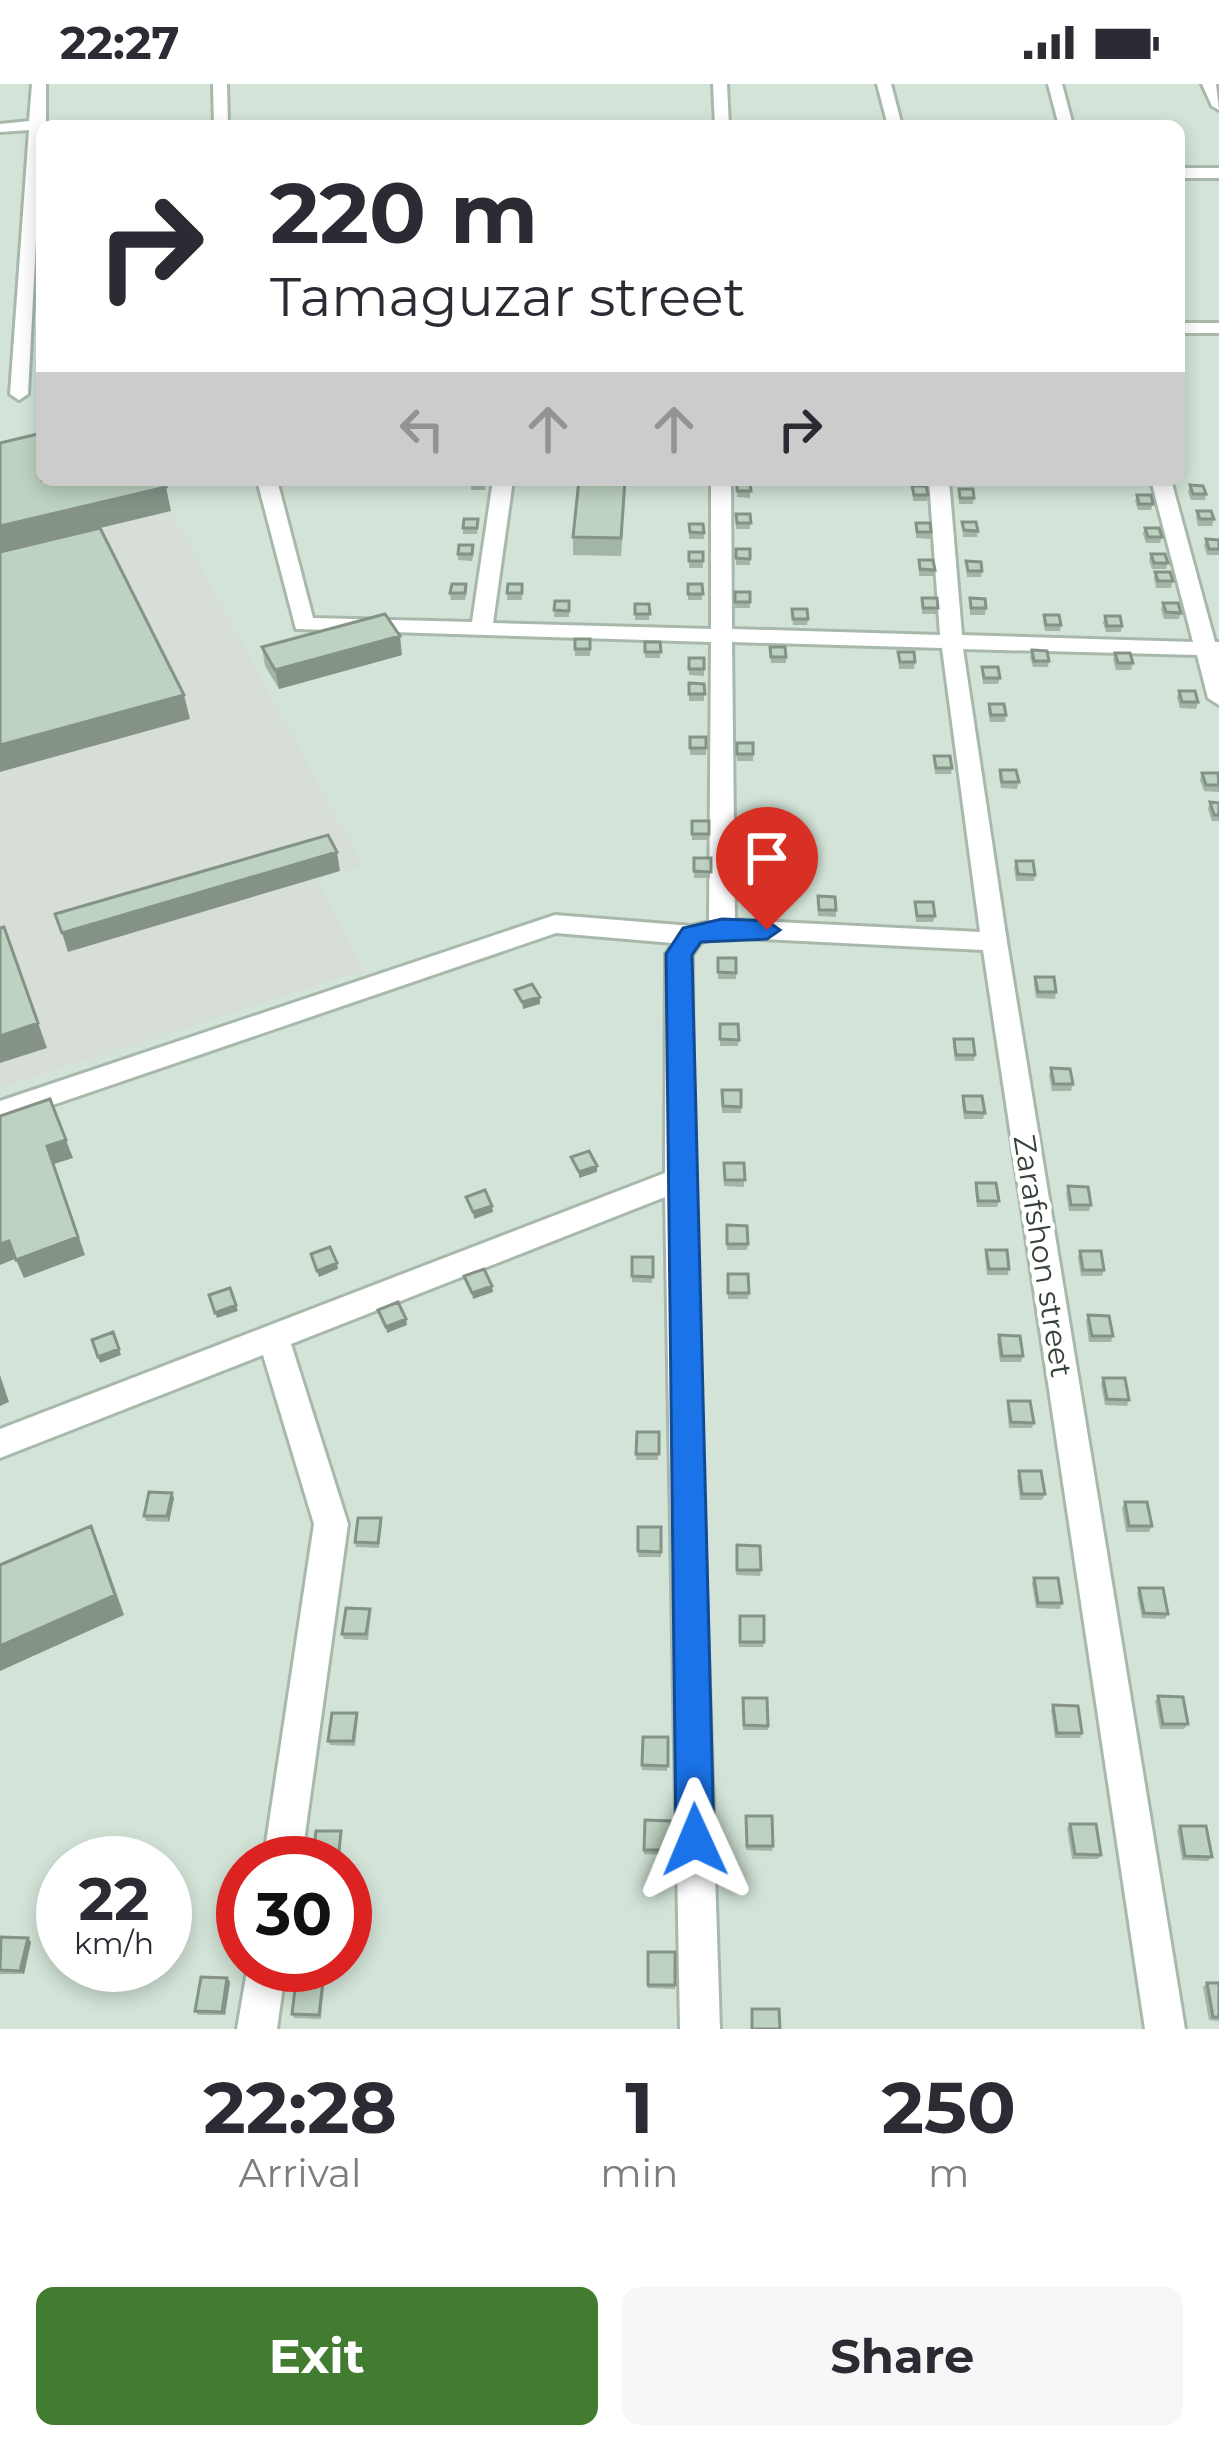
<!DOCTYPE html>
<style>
body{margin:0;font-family:Montserrat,sans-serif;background:#f7f7f7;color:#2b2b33;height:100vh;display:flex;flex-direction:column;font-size:45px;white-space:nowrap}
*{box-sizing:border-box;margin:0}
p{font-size:39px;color:#7c7c81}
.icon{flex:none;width:66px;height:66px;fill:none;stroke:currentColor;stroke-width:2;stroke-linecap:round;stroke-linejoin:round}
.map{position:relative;height:1945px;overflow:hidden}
.details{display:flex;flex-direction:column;background:#fff;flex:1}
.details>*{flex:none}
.top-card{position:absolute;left:36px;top:36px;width:1149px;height:366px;border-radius:18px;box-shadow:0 6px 18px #0003;background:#fff;color:#2b2b33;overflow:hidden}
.speed{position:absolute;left:36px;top:1752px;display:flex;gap:24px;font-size:60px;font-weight:700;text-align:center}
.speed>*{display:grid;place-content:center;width:156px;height:156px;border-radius:50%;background:#fff;box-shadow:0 6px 18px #0003;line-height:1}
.speed small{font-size:30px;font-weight:400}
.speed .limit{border:18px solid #d22;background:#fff;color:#111}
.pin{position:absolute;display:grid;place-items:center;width:102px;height:102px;color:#fff;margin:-123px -51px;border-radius:50% 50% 50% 0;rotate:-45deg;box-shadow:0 0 12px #0007}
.pin .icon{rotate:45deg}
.me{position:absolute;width:132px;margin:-66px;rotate:359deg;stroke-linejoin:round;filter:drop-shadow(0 0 9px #0008)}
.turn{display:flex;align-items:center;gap:42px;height:252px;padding:0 36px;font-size:54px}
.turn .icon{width:156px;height:156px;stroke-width:2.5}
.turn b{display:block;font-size:84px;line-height:102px}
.lanes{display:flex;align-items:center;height:114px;padding:0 36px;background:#0003;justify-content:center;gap:60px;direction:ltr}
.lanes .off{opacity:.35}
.eta{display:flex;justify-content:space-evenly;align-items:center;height:204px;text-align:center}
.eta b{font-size:72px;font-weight:700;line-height:84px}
.cta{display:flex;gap:24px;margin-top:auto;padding:24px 36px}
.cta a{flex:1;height:138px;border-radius:18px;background:#427c30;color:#fff;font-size:48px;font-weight:700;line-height:138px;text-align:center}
.cta a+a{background:#f7f7f7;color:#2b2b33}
.status{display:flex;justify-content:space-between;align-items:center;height:84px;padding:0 60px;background:#fff;direction:ltr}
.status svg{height:33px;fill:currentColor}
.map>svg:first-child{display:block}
</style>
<div class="status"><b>22:27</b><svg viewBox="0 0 49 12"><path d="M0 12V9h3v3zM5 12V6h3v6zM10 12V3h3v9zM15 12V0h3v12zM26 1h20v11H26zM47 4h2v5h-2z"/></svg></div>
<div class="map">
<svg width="1219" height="1945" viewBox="0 0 1219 1945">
<rect width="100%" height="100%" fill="#e4efe7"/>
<!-- residential -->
<path fill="#d3e3d7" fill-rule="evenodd" d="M0,0H1219V1945H0ZM42,42H1179V396H42ZM63,1779H165V1881H63ZM243,1779H345V1881H243Z"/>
<!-- industrial -->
<path fill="#d6ded7" d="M0,384L42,396H154L363,782L317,796L364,886L0,1004Z"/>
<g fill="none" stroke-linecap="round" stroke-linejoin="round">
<!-- minor casing -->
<g stroke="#a8b9ac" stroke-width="6">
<path id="minor" d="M32,0H46V41L42,42L28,310L19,316L10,310L29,46L0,48V40L29,37Z
M213,0H227L228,42H214Z
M713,0H727L729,42H715Z
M877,0H891L902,42H888Z
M1048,0H1062L1073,42H1059Z
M1202,0H1216L1219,26L1212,22Z
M1179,84H1219V94H1179Z
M1179,239H1219V249H1179Z
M257,396H277L313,534L472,538L493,396H513L493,539L711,545V396H731L732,545L940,551L929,396H949L962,551L1193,558L1151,396H1171L1215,558H1219V621L1208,614L1197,571L963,565L1007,858L1185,1945H1145L983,866L722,853L701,858L692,871L693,1095L720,1945H680L665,1113L291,1260L348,1440L301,1779H263L314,1440L263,1271L0,1374V1345L665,1089L666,870L673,859L556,849L0,1039V1017L555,831L692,842L709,838L711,558L296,545ZM732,558L942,564L980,848L735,836Z
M248,1881H286L277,1945H237Z"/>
</g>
<!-- minor -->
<use href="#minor" fill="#fff" fill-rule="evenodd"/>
</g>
<!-- wall -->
<path fill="#a3b5a6" d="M471,396H486L485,406H471Z
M626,396L621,472L573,471V453Z
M737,399H750V414L737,413Z
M1190,401L1206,410L1205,416H1191L1188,408Z
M912,402L928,411L927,417H913Z
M959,405L974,414L973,420H959Z
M1137,411L1153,420L1151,426H1138L1135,417Z
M1197,427L1214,435L1212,442H1198L1196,433Z
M736,430H750V445H736Z
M962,438L978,447L977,453H963Z
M916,439L931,448L930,455L916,454Z
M689,440H703L704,455H689Z
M478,442L477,450H463V444Z
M1145,444L1162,453L1160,459H1146L1143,450Z
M1206,455L1219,456V471H1207L1204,462Z
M736,465H750V481H736Z
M474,468L472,477L458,476V470Z
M689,468H703V484H689Z
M1151,470L1168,479L1166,485H1152L1149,476Z
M919,476L935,486L934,492H919Z
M966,477L982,487L981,493H967Z
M1155,488L1173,497L1171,504H1156L1154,494Z
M508,500H522V516H507Z
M688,500H702V516H688Z
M467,506L465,516H451L450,509Z
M735,508H750V524H735Z
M922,514L938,524L937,530H922Z
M970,514L986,524L985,531H970Z
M555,517H569V533H554Z
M1163,519L1181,529L1179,535H1164L1161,525Z
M635,520H649V536H635Z
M792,525L808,535L807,541H793Z
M1044,531L1061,541L1060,547H1045L1043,537Z
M1105,532L1122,542L1121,548H1106L1103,539Z
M590,555V572H575V565Z
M645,558H660V574H645Z
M262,563L402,571L279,605L265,582Z
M770,563L786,573V579H771Z
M1032,566L1049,577L1048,583H1033L1030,573Z
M898,568L915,578L914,585H899Z
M1115,569L1133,579L1131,586H1116L1113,575Z
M689,574H704V592L689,591Z
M982,583L1000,594L998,600H983Z
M689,599L704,600V617H689Z
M1179,607L1198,618L1196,625L1180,624L1177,614Z
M989,620L1006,631L1005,638H990L988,627Z
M690,653H706V671H690Z
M753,659V677H737L736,665Z
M934,672L952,684L951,690H935Z
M1000,686L1019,698L1017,705L1001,704L999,693Z
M1202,689L1219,692V708L1204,707L1200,696Z
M1210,718L1219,719V737H1212L1208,725Z
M739,735L756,747L755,754H739Z
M692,737H709V756H692Z
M694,774H711L710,794H694Z
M1016,777L1035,791L1034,797H1016L1014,784Z
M818,812L836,826V833L818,832Z
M915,818L935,832L933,838H916Z
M718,874H736V895H718Z
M1035,893L1056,908L1055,915L1036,914L1034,900Z
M720,940L739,956L738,962H720Z
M954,955L975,971L974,977H955L953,961Z
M1051,984L1073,1000L1071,1007H1052L1049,991Z
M722,1006H741V1029H722Z
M963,1012L985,1029L983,1035H964L962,1018Z
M724,1079H744V1103L724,1102Z
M976,1099L999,1117L997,1123H977L975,1105Z
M1068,1102L1091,1121L1089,1127H1069L1066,1109Z
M727,1141L748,1160L747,1166H727Z
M986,1166L1009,1185L1008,1191H987L985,1172Z
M1080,1167L1104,1186L1102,1192H1081L1078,1173Z
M632,1173H653L652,1199L632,1198Z
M728,1190L749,1209L748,1215H728Z
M1088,1231L1113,1252L1111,1258H1089L1086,1237Z
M999,1251L1023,1272L1021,1278H1000L997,1257Z
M1103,1294L1129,1316L1127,1322L1105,1321L1101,1300Z
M1008,1317L1034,1339L1032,1344H1009L1007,1323Z
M637,1348H659L658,1376H636Z
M1019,1387L1045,1410L1042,1416H1020L1017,1393Z
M174,1414L169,1438L146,1437L144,1432Z
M1125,1418L1152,1442L1149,1448H1126L1122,1424Z
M382,1440L379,1464L356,1463L355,1458Z
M638,1443H661V1473H638Z
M737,1461L761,1486L760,1492L736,1491Z
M1034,1494L1062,1519L1060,1525L1036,1524L1032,1499Z
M1139,1504L1168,1530L1165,1535L1142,1534L1137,1509Z
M371,1530L368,1556L344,1555L342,1550Z
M739,1537L764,1558L763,1563H739Z
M1158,1612L1188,1640L1184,1645H1160L1155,1617Z
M743,1614L768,1642V1646H743Z
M1053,1621L1082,1649L1080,1654H1055L1051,1626Z
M357,1629L358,1634L355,1662L330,1661L328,1657Z
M643,1653H668L667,1687L642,1686Z
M645,1736L671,1737L670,1771L644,1770Z
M746,1736L773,1762L772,1767L746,1766Z
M1070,1740L1101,1771L1098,1775H1072L1067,1744Z
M1180,1742L1212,1773L1208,1777L1182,1776L1177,1746Z
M28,1854L31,1858L24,1890H0V1857Z
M648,1868L675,1901V1905L648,1904Z
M227,1894L230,1898L225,1931H198L195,1927Z
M1207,1899H1219V1937L1209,1936L1203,1903Z
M324,1901L321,1935L294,1934L292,1930Z"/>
<!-- shaded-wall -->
<path fill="#859387" d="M166,403L171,427L0,468V442Z
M400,552L402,571L279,605L275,586Z
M184,611L190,635L0,688V661Z
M337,768L340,787L68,868L62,849Z
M4,843L47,964L0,979V952Z
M540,913V920L523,925L522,918Z
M66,1056L73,1074L54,1080L85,1171L24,1194L16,1176L47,1062Z
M597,1082V1088L579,1094V1088Z
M492,1122L493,1128L474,1135L473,1128Z
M9,1157L17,1174L0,1181V1160Z
M337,1179L338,1185L319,1193L317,1187Z
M492,1202L493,1208L473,1215L472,1209Z
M236,1221L238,1227L217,1234L215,1229Z
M406,1235L407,1241L387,1249L386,1243Z
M119,1265L121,1271L100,1279L98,1273Z
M0,1291L9,1318L0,1322Z
M172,1409L174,1414L169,1438L167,1432Z
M91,1442L100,1463L124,1531L0,1587V1562Z
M28,1854L31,1858L24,1890L20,1887Z
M227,1894L230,1898L225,1931L222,1928Z"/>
<!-- building -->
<path fill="#bed2c1" stroke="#859387" stroke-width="3" d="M42,349V396H162L166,403L0,442V359Z
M471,396H485L484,400H471Z
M579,396H625L621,454L573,453Z
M737,399H750L751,407H737Z
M1190,401L1203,402L1206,410H1193Z
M912,402H926L928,411H914Z
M959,405H973L974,414H960Z
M1137,411H1151L1153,420H1139Z
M1197,427H1211L1214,435H1200Z
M736,430H750L751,439H737Z
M464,435H478L477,444H463Z
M962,438H976L978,447L964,446Z
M916,439H930L931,448H917Z
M689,440H703L704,449L690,448Z
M100,444L184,611L0,661V468Z
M1145,444H1159L1162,453H1148Z
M1206,455L1219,456V465H1209Z
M459,461H473L472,470H458Z
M736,465H750V475L736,474Z
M689,468H703V477H689Z
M1151,470H1165L1168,479H1154Z
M919,476H933L935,486L920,485Z
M966,477L981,478L982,487H968Z
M1155,488H1170L1173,497H1158Z
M452,500H466L465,509H450Z
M508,500H522V509H507Z
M688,500H702L703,510H688Z
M735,508H750V518H735Z
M922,514H937L938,524H923Z
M970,514L985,515L986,524H971Z
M555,517H569V527L554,526Z
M1163,519H1178L1181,529L1166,528Z
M635,520H649L650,530H635Z
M792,525H807L808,535H793Z
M385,530L400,552L275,586L262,563Z
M1044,531H1059L1061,541H1046Z
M1105,532H1120L1122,542H1107Z
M575,555H590V565H575Z
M645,558H660L661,568H645Z
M770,563H785L786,573H771Z
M1032,566L1047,567L1049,577H1034Z
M898,568H914L915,578H900Z
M1115,569H1130L1133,579H1118Z
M689,574H704V585H689Z
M982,583H998L1000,594H984Z
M689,599L704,600L705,610H689Z
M1179,607H1195L1198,618H1182Z
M989,620H1004L1006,631H991Z
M690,653H706V664H690Z
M737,659H753V670H737Z
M934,672H950L952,684H936Z
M1000,686H1016L1019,698H1002Z
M1202,689H1218L1219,701H1206Z
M1210,718L1219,719V731H1214Z
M739,735H755L756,747H739Z
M692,737H709V750H692Z
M328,751L337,768L62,849L55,830Z
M694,774H711V788L694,787Z
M1016,777H1033L1035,791L1018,790Z
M818,812L835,813L836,826H819Z
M915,818H933L935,832H917Z
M4,843L38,939L0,952V844Z
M718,874H736V889L718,888Z
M1035,893H1054L1056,908H1038Z
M532,900L540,913L522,918L515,906Z
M720,940H738L739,956L720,955Z
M954,955H973L975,971H956Z
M1051,984L1070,985L1073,1000H1054Z
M722,1006H741V1023L723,1022Z
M963,1012H982L985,1029L965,1028Z
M50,1015L66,1056L47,1062L78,1153L16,1176L9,1157L0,1160V1032Z
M589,1067L597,1082L579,1088L571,1073Z
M724,1079H744L745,1096H725Z
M976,1099H996L999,1117H978Z
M1068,1102L1088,1103L1091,1121H1071Z
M485,1106L492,1122L473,1128L466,1113Z
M727,1141L747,1142L748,1160H727Z
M330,1163L337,1179L317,1187L311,1170Z
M986,1166H1007L1009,1185H989Z
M1080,1167H1101L1104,1186H1083Z
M632,1173H653V1193L632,1192Z
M484,1185L492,1202L472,1209L464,1192Z
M728,1190H748L749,1209H728Z
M230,1204L236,1221L215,1229L209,1211Z
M398,1218L406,1235L386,1243L378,1226Z
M1088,1231L1109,1232L1113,1252H1092Z
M113,1248L119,1265L98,1273L92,1256Z
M999,1251L1020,1252L1023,1272H1002Z
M1103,1294H1125L1129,1316L1107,1315Z
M1008,1317H1030L1034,1339L1011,1338Z
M637,1348H659V1370H636Z
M1019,1387H1041L1045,1410H1022Z
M149,1408L172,1409L167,1432H144Z
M1125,1418H1147L1152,1442H1129Z
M358,1434H381L378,1459L355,1458Z
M91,1442L115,1511L0,1562V1481Z
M638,1443H661V1468L638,1467Z
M737,1461L760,1462L761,1486H737Z
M1034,1494H1058L1062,1519H1038Z
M1139,1504H1163L1168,1530L1144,1529Z
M346,1524L370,1525L366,1550H342Z
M740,1532H764V1558H740Z
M1158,1612L1183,1613L1188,1640H1163Z
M743,1614H767L768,1642L744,1641Z
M1053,1621L1078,1622L1082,1649H1057Z
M332,1629H357L353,1657H328Z
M643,1653H668V1682L642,1681Z
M746,1732H772L773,1762H747Z
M645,1736L671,1737L670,1766H644Z
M1070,1740H1096L1101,1771L1075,1770Z
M1180,1742H1206L1212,1773L1185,1772Z
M316,1747H341L338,1778H312Z
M1,1853L28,1854L20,1887L0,1886Z
M648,1868H675V1901H648Z
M201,1893L227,1894L222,1928L195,1927Z
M296,1897H323L319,1931L292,1930Z
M1207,1899H1219V1933H1213Z
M752,1925H779L780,1945H752Z"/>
<!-- route -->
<path fill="#1a73e8" stroke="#114b97" stroke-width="3" d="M722,835L767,837L780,846L767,855L701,858L692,871L714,1756L708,1769L695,1775L682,1769L676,1756L666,870L683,844Z"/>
<g text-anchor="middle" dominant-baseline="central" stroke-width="9" stroke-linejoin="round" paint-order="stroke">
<!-- street labels -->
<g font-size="30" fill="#354137" stroke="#fff">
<text transform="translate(1043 1172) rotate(81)">Zarafshon street</text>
</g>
</g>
</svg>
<div class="speed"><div>22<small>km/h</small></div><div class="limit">30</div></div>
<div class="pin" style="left:767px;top:846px;background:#d93025"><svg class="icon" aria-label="arrive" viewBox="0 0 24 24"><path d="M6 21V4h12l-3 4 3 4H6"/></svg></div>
<svg class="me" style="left:695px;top:1756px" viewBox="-20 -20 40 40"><path d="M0-17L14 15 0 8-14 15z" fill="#1a73e8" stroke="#fff" stroke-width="4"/></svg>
<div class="top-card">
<div class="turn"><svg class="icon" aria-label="right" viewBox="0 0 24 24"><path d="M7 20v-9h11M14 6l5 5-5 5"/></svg><div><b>220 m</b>Tamaguzar street</div></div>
<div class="lanes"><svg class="icon off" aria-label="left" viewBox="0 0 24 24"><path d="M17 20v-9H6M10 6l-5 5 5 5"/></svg><svg class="icon off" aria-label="ahead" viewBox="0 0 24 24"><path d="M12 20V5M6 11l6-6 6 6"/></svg><svg class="icon off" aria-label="ahead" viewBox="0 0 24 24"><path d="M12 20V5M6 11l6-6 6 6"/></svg><svg class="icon" aria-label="right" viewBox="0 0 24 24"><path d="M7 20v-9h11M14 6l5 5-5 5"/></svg></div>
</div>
</div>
<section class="details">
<div class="eta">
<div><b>22:28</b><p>Arrival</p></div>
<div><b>1</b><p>min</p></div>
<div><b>250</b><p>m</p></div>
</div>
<div class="cta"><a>Exit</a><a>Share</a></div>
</section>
